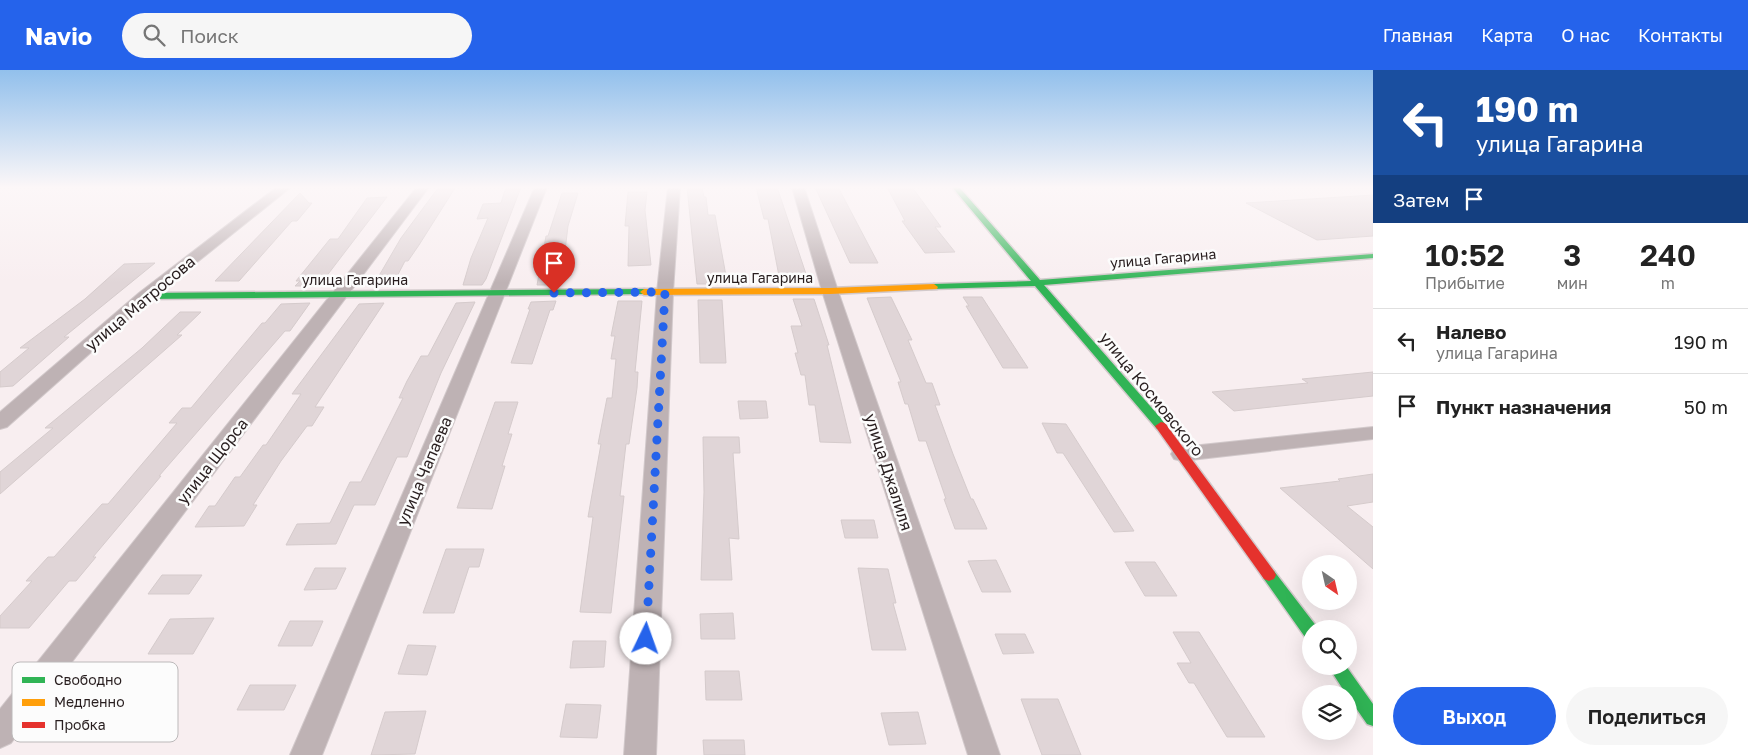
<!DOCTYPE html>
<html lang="ru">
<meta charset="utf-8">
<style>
body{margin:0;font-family:"Golos Text",sans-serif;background:#f6f6f6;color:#222;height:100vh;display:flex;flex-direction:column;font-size:19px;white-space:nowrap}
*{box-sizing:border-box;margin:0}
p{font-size:16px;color:#767676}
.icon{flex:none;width:28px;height:28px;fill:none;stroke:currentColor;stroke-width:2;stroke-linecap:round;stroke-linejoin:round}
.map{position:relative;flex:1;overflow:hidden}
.panel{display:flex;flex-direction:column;background:#fff;width:375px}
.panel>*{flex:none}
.top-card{background:#1a4fa0;color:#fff;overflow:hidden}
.needle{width:32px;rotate:146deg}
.controls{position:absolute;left:1302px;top:485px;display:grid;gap:10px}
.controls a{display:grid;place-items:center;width:55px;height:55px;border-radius:50%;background:#fff;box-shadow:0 5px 20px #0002;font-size:25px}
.pin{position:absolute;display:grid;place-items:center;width:42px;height:42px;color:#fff;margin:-51px -21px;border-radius:50% 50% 50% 0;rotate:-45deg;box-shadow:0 0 5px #0007}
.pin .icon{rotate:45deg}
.me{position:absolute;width:55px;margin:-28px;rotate:3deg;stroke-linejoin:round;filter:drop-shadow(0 0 4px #0008)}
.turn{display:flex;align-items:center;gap:18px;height:105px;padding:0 20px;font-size:22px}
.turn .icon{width:65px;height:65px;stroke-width:2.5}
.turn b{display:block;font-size:35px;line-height:42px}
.then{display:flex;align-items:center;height:48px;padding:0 20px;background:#0003;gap:10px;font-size:19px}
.eta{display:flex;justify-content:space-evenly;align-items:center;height:85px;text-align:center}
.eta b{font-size:30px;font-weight:600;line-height:35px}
.cta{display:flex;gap:10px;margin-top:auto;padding:10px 20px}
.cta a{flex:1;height:58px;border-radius:30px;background:#2563eb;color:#fff;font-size:20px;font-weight:600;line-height:58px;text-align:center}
.cta a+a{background:#f6f6f6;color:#222}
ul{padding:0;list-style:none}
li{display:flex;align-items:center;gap:15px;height:65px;padding:0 20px;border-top:1px solid #e0e0e0}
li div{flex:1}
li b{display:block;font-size:19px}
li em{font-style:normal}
header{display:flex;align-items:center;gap:30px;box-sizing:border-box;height:70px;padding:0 25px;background:#2563eb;color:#fff}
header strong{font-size:24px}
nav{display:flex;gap:28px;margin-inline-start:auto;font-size:18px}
.search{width:350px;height:45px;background:#f6f6f6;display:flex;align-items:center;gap:12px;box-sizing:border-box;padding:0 18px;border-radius:28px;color:#767676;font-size:19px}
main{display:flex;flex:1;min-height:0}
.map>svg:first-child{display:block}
</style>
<header>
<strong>Navio</strong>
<div class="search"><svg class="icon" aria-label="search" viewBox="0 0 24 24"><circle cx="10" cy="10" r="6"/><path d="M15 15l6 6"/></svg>Поиск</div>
<nav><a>Главная</a><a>Карта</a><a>О нас</a><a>Контакты</a></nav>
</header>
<main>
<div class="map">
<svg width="1373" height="685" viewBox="0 0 1373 685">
<rect width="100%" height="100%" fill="#f8eef0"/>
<!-- building -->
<path fill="#e0d5d7" stroke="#d5cbcc" d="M506,117H521L486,209L482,215H463L471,188L488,148L477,149L483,134L501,133Z
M687,117H702L704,127H706L708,145H715L726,206H719L720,214H697Z
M756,117H777L809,213H788L785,206H779L768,149H764Z
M815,117H838L878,193H850Z
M887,117H912L941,157H935L955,182L925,183L902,151H905Z
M438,118H455L419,175L408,191H405L392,216H373L401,168Z
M628,122H647L645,140L651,195L628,196L629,156H625Z
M300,123L309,133H312L297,151H292L239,211H215Z
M562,123H578L568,156L563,197H566L561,215H537L546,166H548Z
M1373,125V166L1317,170L1246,133Z
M387,127L319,216H295L300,211H296L330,169H338L367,128Z
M155,193L64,267H69L13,316L0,317V302L29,278H20L85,229L124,194Z
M891,227L912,270H908L926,313H932L940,335H935L953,384L971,429H973L987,459H955L944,429H946L926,371H919L908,334H905L898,312H901L867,228Z
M963,227H982L1028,298H1003L966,236H969Z
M793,229H814L829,275H827L851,373L820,372L815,335H809L805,305H801L795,283H798L791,256H802Z
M698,230H722L726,293H700Z
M556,231L553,240H550L532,294L511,293L530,239H528L531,232Z
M618,231H642L635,302H638L637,318L629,374H626L620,426H624L611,543L580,542L593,447H588L601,374H598L607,328H612L616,289H611L615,266H611Z
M475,232L441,303L407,387H397L375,435H354L336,474L286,475L297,454L330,453L350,412H361L403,328H399L407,311L421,286H428L456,233Z
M310,233L290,261H285L159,406H161L93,487H96L76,511H69L29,558H0V546L32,511H26L48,487H54L102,434H108L177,353H169L182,338H191L262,253H265L281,234Z
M384,233L315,337H324L312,356H307L281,391L253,435H257L244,456L195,457L209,436H215L235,407H240L263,375H266L301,324H292L359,234Z
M180,242H201L177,265H182L0,424V402L53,358H45L142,278Z
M1373,302V326L1234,341L1212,322L1308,313L1302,309Z
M738,331H766L768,348L740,349Z
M495,332H518L508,364H512L502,396H505L492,439L457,438Z
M1042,353L1066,354L1134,461L1114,462L1063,383H1057Z
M703,367H739L740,383H733L739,469L729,468L732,510H701L704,422Z
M1373,404V432L1347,436L1373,457V499L1280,418L1340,411L1338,409Z
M841,450H874L878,468H845Z
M446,479H484L479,497H469L454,543H423Z
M996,490L1011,522H982L968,491Z
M1125,492H1155L1177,526H1145Z
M315,498H346L336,519L304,520Z
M858,498L888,499L896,533H893L906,580H872Z
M162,505H202L189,524H148Z
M733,543L735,569H701L700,544Z
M214,548L193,584H148L170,549Z
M290,551H323L312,576H278Z
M1173,562H1199L1265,667H1227L1194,613H1189L1177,593H1191Z
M995,564H1025L1034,583L1003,584Z
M573,571H606L604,597L570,598Z
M408,575L436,576L427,605L398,604Z
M705,601H739L742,630H706Z
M250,615H296L284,640H237Z
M1021,629H1058L1081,685H1042Z
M566,634L601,635L597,668L560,667Z
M426,641L415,684L371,685L385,642Z
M918,642L926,674L889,675L881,643Z
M703,670H744L745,685H704Z"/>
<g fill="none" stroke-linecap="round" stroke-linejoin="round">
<!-- street casing -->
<g stroke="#d2c9cb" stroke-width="2">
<path id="street" d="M277,117H291L151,229L7,357L0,359V342L139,223Z
M417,117H429L11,673L0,678V639Z
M535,117H547L322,685H290Z
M668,117H680L673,222L656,685H624L657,222Z
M792,117H804L838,221L1000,685H968L822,221Z
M1373,357V369L1182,391L1174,389L1171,384L1174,379L1182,377Z"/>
</g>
<!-- fast casing -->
<g stroke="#d2c9cb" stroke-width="3">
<path id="fast" d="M952,117H959L1040,210L1373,184V188L1044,215L1165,353L1167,356L1161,360L1157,359L1035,216L931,219L930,217L934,214L1031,211Z
M644,219L647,220V224L145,229L141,226L145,223Z
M1269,499L1274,501L1317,557V559H1311V568L1305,567L1264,509L1262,505L1264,501Z
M1328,596H1346L1373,634V656L1367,654L1349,628V624H1346Z"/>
</g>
<!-- slow casing -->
<g stroke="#d2c9cb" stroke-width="3">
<path id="slow" d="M934,214L938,217L937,219L830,224L644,225L640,222L644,219L830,218Z"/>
</g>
<!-- jam casing -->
<g stroke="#d2c9cb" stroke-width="3">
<path id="jam" d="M1161,352L1165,353L1274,501L1276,505L1274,509L1269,511L1264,509L1155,356Z"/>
</g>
<!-- street -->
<use href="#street" fill="#beb2b4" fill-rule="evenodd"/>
<!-- fast -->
<use href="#fast" fill="#30b455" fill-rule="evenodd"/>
<!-- slow -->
<use href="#slow" fill="#ff9f0a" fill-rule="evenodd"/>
<!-- jam -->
<use href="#jam" fill="#e5322d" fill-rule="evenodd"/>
</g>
<!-- sky -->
<linearGradient id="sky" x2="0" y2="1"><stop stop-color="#92c0ec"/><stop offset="0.55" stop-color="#fcf7f8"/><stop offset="1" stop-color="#fcf7f8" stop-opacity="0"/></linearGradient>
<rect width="1373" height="213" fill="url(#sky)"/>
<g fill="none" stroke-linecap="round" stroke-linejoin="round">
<!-- route -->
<path stroke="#2563eb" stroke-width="9" stroke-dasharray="0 16.2" d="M554,223L665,222L646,569"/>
</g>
<g text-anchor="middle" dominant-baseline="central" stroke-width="5" stroke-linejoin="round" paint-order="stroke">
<!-- far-street labels -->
<g font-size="14" fill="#281e1f" stroke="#fcfcfc">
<text transform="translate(1163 188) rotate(-5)">улица Гагарина</text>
<text x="760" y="207">улица Гагарина</text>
<text x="355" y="209">улица Гагарина</text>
</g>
<!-- street labels -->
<g font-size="16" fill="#281e1f" stroke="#fcfcfc">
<text transform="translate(140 233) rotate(-40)">улица Матросова</text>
<text transform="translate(1152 324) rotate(51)">улица Космовского</text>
<text transform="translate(212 391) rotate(-52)">улица Щорса</text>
<text transform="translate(424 401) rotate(-67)">улица Чапаева</text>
<text transform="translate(889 402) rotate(72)">улица Джалиля</text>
</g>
</g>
<!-- legend -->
<rect x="12" y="592" width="166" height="80" rx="8" fill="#fcfcfc" stroke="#bcb9ba" stroke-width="1"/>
<rect x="22" y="607" width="23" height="6" fill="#30b455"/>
<rect x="22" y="629" width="23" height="7" fill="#ff9f0a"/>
<rect x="22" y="652" width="23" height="6" fill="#e5322d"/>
<g font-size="14" fill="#281e1f">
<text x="54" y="615">Свободно</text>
<text x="54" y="637">Медленно</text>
<text x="54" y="660">Пробка</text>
</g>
</svg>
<div class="controls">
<a><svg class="needle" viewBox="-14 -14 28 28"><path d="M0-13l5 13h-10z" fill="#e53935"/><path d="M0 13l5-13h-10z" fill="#767676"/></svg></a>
<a><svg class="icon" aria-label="search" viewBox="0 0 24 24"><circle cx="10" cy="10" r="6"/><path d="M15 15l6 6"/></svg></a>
<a><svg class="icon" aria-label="layers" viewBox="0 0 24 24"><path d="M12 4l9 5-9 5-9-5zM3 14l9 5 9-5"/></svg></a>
</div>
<div class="pin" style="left:554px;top:223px;background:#d93025"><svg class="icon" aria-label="arrive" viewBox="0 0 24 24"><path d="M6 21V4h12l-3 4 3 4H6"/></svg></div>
<svg class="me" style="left:646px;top:569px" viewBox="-20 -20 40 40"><circle r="19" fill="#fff"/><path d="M0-13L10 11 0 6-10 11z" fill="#2563eb"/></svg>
</div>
<section class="panel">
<div class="top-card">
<div class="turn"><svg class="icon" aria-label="left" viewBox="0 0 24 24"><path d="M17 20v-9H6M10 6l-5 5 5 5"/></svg><div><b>190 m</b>улица Гагарина</div></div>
<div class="then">Затем<svg class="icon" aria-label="arrive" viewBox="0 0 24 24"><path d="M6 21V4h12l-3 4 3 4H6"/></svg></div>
</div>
<div class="eta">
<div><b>10:52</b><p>Прибытие</p></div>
<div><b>3</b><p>мин</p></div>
<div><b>240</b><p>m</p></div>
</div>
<ul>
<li><svg class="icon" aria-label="left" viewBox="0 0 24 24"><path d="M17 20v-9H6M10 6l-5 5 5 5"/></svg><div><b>Налево</b><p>улица Гагарина</p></div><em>190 m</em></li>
<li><svg class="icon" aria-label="arrive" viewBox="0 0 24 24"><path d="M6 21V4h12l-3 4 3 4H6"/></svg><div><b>Пункт назначения</b></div><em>50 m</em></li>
</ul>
<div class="cta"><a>Выход</a><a>Поделиться</a></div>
</section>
</main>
